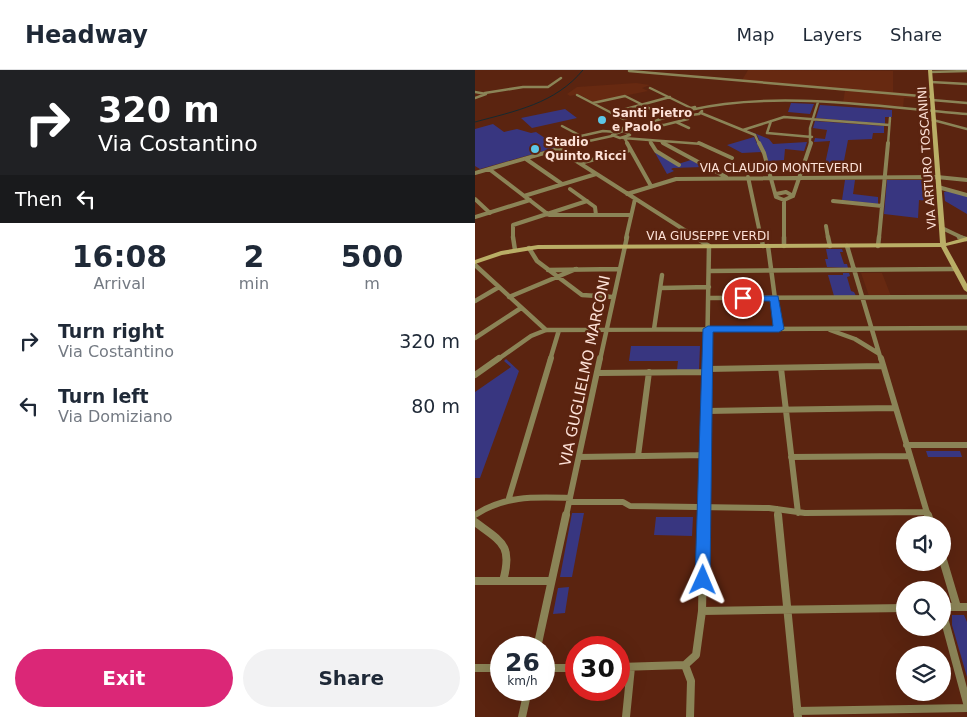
<!DOCTYPE html>
<style>
body{margin:0;font-family:"DejaVu Sans",sans-serif;background:#f2f2f3;color:#1f2937;height:100vh;display:flex;flex-direction:column;font-size:19px;white-space:nowrap}
*{box-sizing:border-box;margin:0}
p{font-size:16px;color:#747a83}
.icon{flex:none;width:28px;height:28px;fill:none;stroke:currentColor;stroke-width:2;stroke-linecap:round;stroke-linejoin:round}
.map{position:relative;flex:1;overflow:hidden}
.drawer{display:flex;flex-direction:column;background:#fff;width:475px}
.drawer>*{flex:none}
.hud{background:#202124;color:#fff;overflow:hidden}
.tools{position:absolute;left:421px;top:446px;display:grid;gap:10px}
.tools a{display:grid;place-items:center;width:55px;height:55px;border-radius:50%;background:#fff;box-shadow:0 5px 20px #0002;font-size:25px}
.speed{position:absolute;left:15px;top:566px;display:flex;gap:10px;font-size:25px;font-weight:700;text-align:center}
.speed>*{display:grid;place-content:center;width:65px;height:65px;border-radius:50%;background:#fff;box-shadow:0 5px 20px #0002;line-height:1}
.speed small{font-size:12px;font-weight:400}
.speed .limit{border:8px solid #d22;background:#fff;color:#111}
.pin{position:absolute;display:grid;place-items:center;width:42px;height:42px;color:#fff;margin:-21px;border:2px solid #fff;border-radius:50%;box-shadow:0 1px 5px #0007}
.me{position:absolute;width:55px;margin:-28px;rotate:1deg;stroke-linejoin:round;filter:drop-shadow(0 0 4px #0008)}
.turn{display:flex;align-items:center;gap:18px;height:105px;padding:0 15px;font-size:22px}
.turn .icon{width:65px;height:65px;stroke-width:2.5}
.turn b{display:block;font-size:35px;line-height:42px}
.then{display:flex;align-items:center;height:48px;padding:0 15px;background:#0003;gap:10px;font-size:19px}
.eta{display:flex;justify-content:space-evenly;align-items:center;height:85px;text-align:center}
.eta b{font-size:30px;font-weight:700;line-height:35px}
.action{display:flex;gap:10px;margin-top:auto;padding:10px 15px}
.action a{flex:1;height:58px;border-radius:30px;background:#db2777;color:#fff;font-size:20px;font-weight:700;line-height:58px;text-align:center}
.action a+a{background:#f2f2f3;color:#1f2937}
ul{padding:0;list-style:none}
li{display:flex;align-items:center;gap:15px;height:65px;padding:0 15px}
li div{flex:1}
li b{display:block;font-size:19px}
li em{font-style:normal}
header{display:flex;align-items:center;gap:30px;box-sizing:border-box;height:70px;padding:0 25px;background:#fff;border-bottom:1px solid #e0e1e3}
header strong{font-size:24px}
nav{display:flex;gap:28px;margin-inline-start:auto;font-size:18px}
main{display:flex;flex:1;min-height:0}
.map>svg:first-child{display:block}
</style>
<header>
<strong>Headway</strong>
<nav><a>Map</a><a>Layers</a><a>Share</a></nav>
</header>
<main>
<section class="drawer">
<div class="hud">
<div class="turn"><svg class="icon" aria-label="right" viewBox="0 0 24 24"><path d="M7 20v-9h11M14 6l5 5-5 5"/></svg><div><b>320 m</b>Via Costantino</div></div>
<div class="then">Then<svg class="icon" aria-label="left" viewBox="0 0 24 24"><path d="M17 20v-9H6M10 6l-5 5 5 5"/></svg></div>
</div>
<div class="eta">
<div><b>16:08</b><p>Arrival</p></div>
<div><b>2</b><p>min</p></div>
<div><b>500</b><p>m</p></div>
</div>
<ul>
<li><svg class="icon" aria-label="right" viewBox="0 0 24 24"><path d="M7 20v-9h11M14 6l5 5-5 5"/></svg><div><b>Turn right</b><p>Via Costantino</p></div><em>320 m</em></li>
<li><svg class="icon" aria-label="left" viewBox="0 0 24 24"><path d="M17 20v-9H6M10 6l-5 5 5 5"/></svg><div><b>Turn left</b><p>Via Domiziano</p></div><em>80 m</em></li>
</ul>
<div class="action"><a>Exit</a><a>Share</a></div>
</section>
<div class="map">
<svg width="492" height="647" viewBox="0 0 492 647">
<rect width="100%" height="100%" fill="#5b2410"/>
<!-- built -->
<path fill="#672911" d="M273,0L418,1V22L453,25V29L429,28L428,38L368,33L370,21L266,12Z
M161,13L175,15L167,18L173,21L119,32L103,24L95,26L92,24L102,17Z
M386,203H407L416,226H394Z"/>
<!-- green -->
<path fill="#383680" d="M316,33L339,34L335,44L313,42Z
M345,35L417,40V47H410V54L341,48Z
M90,39L102,48L57,58L46,48Z
M340,51L409,56V63H398L397,69L373,70L368,96L350,94L355,71L339,72L340,68L350,69L352,60L338,58Z
M18,54L29,62L42,59L56,63L61,62L83,77L5,99L0,96V59Z
M271,60L294,69L298,74L332,72L329,81L310,79L309,90L293,91L282,65Z
M279,67L286,82L267,83L252,75Z
M179,81L203,94L216,90L228,97L198,98L196,99L199,101L192,104Z
M370,110H380L378,124L403,127V134L367,130Z
M412,110H457L459,132L444,130L443,148L409,144Z
M473,121L492,126V144L470,131L469,122Z
M351,179H367L368,182H365L369,194H372L373,198L352,197L350,189H353Z
M368,203H374L375,206L372,207L376,221L379,222L381,226H359L353,205H368Z
M156,276H225L224,300H202L203,291H154Z
M31,289L44,301L5,408H0V322L36,297L29,291Z
M451,381H485L487,387H453Z
M97,443H109L97,507H85Z
M181,447H218L217,466L179,465Z
M94,517L90,543L78,544L83,518Z
M489,545L492,552V607L477,555V545Z"/>
<g fill="none" stroke-linecap="round" stroke-linejoin="round">
<!-- stream -->
<path stroke="#162a30" stroke-width="1" d="M0,52C40,41 80,34 108,0"/>
<!-- street-far4 -->
<path stroke="#8b8457" stroke-width="2.5" d="M154,1L457,27
M455,2L492,1
M456,12L492,14
M175,18L216,38L220,37
M0,22L11,24L0,28
M10,23L48,17H73L86,8
M102,25L158,54
M457,30L492,33
M118,33L150,26L190,46
M136,43L195,27
M226,43L280,65L284,74
M208,46L224,44L227,41
M458,50L492,59
M296,51L292,63L337,67
M201,52L214,58
M178,55H189L213,49
M87,56L106,66L128,61L141,62
M268,60L309,47L414,55
M146,61L149,57L161,53
M148,61L155,65L145,68L137,65Z
M150,61C172,54 193,46 215,40C301,20 405,37 492,44
M148,68L227,74
M150,69L153,74
M174,70L176,74
M185,71L190,74
M100,74L137,66
M335,74V58L343,32
M413,74L415,48"/>
<!-- street-far3 -->
<path stroke="#8b8457" stroke-width="4" d="M152,73L176,116
M176,73L181,81L204,95
M188,73L251,107
M224,73L257,88
M284,73L289,83L301,127L309,130L318,126L311,122L301,124
M84,80L222,168
M51,89L87,114
M105,93L155,80
M14,99L74,145H156
M0,103L104,73
M273,107L286,168
M463,117L492,125
M95,119L120,137L121,145
M152,124L201,109L462,107L492,110
M49,126L121,104
M318,126L336,73
M0,129L15,143
M309,130V168
M358,131L407,136
M0,147L55,130
M351,156L353,168
M467,158L488,168
M38,168V155L112,131
M151,168L160,129
M404,168L413,73"/>
<!-- street-far2 -->
<path stroke="#8b8457" stroke-width="4.5" d="M38,167L40,180
M220,167L234,176L232,290
M286,167L288,176
M309,167V176
M353,167L355,176
M484,167L491,169
M293,176L304,259
M372,176L406,290
M403,176L404,167
M54,178L62,191L107,225L138,227
M0,195L71,260
M73,200L145,199
M234,201L480,199
M186,218L234,217
M34,227L101,199
M234,228L492,227
M0,231L24,217
M179,259L187,205
M355,260L380,269L403,283
M0,268L46,238
M22,290L56,266L71,260L492,258
M75,290L84,260
M125,290L152,167"/>
<!-- street-far1 -->
<path stroke="#8b8457" stroke-width="6" d="M406,288L453,446
M306,298L323,443
M232,299L407,296
M123,303L232,302
M0,305L24,288
M232,341L419,338
M431,375H492
M163,386L174,302
M104,387L231,385
M316,387L435,386
M34,428L76,288
M94,432H148L155,436L294,438L330,443L452,442
M302,439L303,446
M0,445C30,425 60,427 95,428
M91,446L125,288
M229,446L232,288"/>
<!-- street -->
<path stroke="#8b8457" stroke-width="8" d="M303,445L323,647
M453,445L456,455
M0,452C27,472 38,475 28,511
M468,490L482,537
M0,511H76
M468,537H492
M227,541L430,538
M468,544L492,633
M62,578L91,445
M210,595L216,611L215,647
M144,597L210,595L221,585L227,541L229,445
M0,598H26
M69,598H101
M322,641L492,638
M47,647L53,620
M151,647L156,597"/>
<!-- secondary -->
<path fill="#baae66" fill-rule="evenodd" d="M453,0H457L471,173L492,167V171L471,176L492,214V222L489,220L466,177L63,179L27,185L0,194V190L26,181L63,175L465,173Z"/>
</g>
<!-- route -->
<path fill="#1a73e8" stroke="#114b97" d="M265,226H303L309,259L304,262H238L235,510L233,515L228,517L223,515L220,510L228,259L233,256H298L295,231H268L264,228Z"/>
<!-- markers -->
<g fill="#5cc7e7" stroke="#5b2410" stroke-width="2">
<circle cx="127" cy="50" r="5"/>
<circle cx="60" cy="79" r="5"/>
</g>
<g text-anchor="middle" dominant-baseline="central" stroke-width="5" stroke-linejoin="round" paint-order="stroke">
<!-- far-poi labels -->
<g font-size="12" font-weight="bold" fill="#fde1d7" stroke="#5b2410" text-anchor="start">
<text x="137" y="43">Santi Pietro<tspan x="137" dy="14">e Paolo</tspan></text>
<text x="70" y="72">Stadio<tspan x="70" dy="14">Quinto Ricci</tspan></text>
</g>
<!-- far-street labels -->
<g font-size="12" fill="#fde1d7" stroke="#5b2410">
<text transform="translate(452 88) rotate(-94)">VIA ARTURO TOSCANINI</text>
<text x="306" y="98">VIA CLAUDIO MONTEVERDI</text>
<text x="233" y="166">VIA GIUSEPPE VERDI</text>
</g>
<!-- street labels -->
<g font-size="15" fill="#fde1d7" stroke="#5b2410">
<text transform="translate(110 301) rotate(-78)">VIA GUGLIELMO MARCONI</text>
</g>
</g>
</svg>
<div class="tools">
<a><svg class="icon" aria-label="sound" viewBox="0 0 24 24"><path d="M4 9h4l5-4v14l-5-4H4zM17 9q2 3 0 6"/></svg></a>
<a><svg class="icon" aria-label="search" viewBox="0 0 24 24"><circle cx="10" cy="10" r="6"/><path d="M15 15l6 6"/></svg></a>
<a><svg class="icon" aria-label="layers" viewBox="0 0 24 24"><path d="M12 4l9 5-9 5-9-5zM3 14l9 5 9-5"/></svg></a>
</div>
<div class="speed"><div>26<small>km/h</small></div><div class="limit">30</div></div>
<div class="pin" style="left:268px;top:228px;background:#d93025"><svg class="icon" aria-label="arrive" viewBox="0 0 24 24"><path d="M6 21V4h12l-3 4 3 4H6"/></svg></div>
<svg class="me" style="left:228px;top:510px" viewBox="-20 -20 40 40"><path d="M0-17L14 15 0 8-14 15z" fill="#1a73e8" stroke="#fff" stroke-width="4"/></svg>
</div>
</main>
